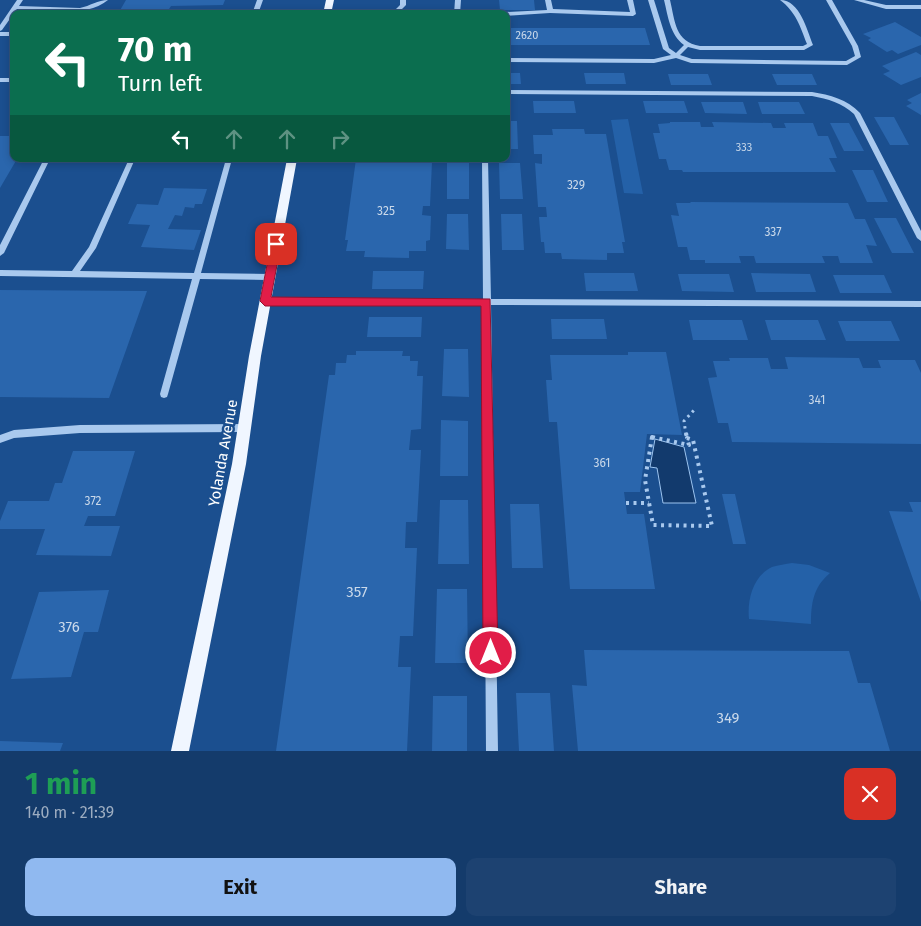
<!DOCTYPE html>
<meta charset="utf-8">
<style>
body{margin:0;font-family:"Fira Sans",sans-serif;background:#1d4271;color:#f1f3f6;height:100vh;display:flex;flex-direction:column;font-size:19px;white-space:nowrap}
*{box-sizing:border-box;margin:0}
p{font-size:16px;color:#9dadc1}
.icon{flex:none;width:28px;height:28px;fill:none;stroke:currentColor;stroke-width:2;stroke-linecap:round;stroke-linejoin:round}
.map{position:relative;height:751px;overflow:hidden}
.drawer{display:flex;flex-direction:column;background:#143b6b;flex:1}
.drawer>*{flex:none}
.guide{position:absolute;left:10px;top:10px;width:500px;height:152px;border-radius:10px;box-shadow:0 2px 8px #0003,0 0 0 1px #33557e;background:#0b6e4f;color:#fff;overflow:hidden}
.pin{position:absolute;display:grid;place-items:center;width:42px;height:42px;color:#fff;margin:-21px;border-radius:10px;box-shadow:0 2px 8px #0006}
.me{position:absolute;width:55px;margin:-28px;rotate:0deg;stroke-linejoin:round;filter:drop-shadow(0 0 4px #0008)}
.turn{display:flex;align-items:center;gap:18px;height:105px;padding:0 25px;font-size:22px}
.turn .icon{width:65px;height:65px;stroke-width:2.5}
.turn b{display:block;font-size:35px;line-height:42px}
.lanes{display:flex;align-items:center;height:48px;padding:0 25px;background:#0003;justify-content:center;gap:25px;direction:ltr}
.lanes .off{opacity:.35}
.round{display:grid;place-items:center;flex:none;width:52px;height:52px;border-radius:10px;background:#1d4271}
.overview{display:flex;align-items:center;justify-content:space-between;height:85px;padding:0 25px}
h1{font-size:30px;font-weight:700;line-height:38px;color:#1e9e55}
.primary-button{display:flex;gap:10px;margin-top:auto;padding:10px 25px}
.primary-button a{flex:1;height:58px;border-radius:10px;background:#90b9f0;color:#111;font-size:20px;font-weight:700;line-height:58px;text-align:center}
.primary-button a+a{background:#1d4271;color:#f1f3f6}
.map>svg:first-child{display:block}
</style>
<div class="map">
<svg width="921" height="751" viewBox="0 0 921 751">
<rect width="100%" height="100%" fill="#1b4f8f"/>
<!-- green -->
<path fill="#2461a8" d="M628,119L643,194L624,193L611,120Z
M792,563L809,565L830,573C813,587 811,604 811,624L749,619C747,600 753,576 772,567C778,565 786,564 792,563Z"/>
<!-- water -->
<path fill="#123a6d" stroke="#9cc4f0" d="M655,439L684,447L696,503H663L657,468L650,467Z"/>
<!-- building -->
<path fill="#2a66ad" d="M126,0H225L223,5L171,6L167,12H119Z
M499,0H534L535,10H500Z
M895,22L921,37V45L898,54L892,50L887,52L868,40L871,38L863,34Z
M506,28H645L650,45H506Z
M916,52L921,55V77L901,85L883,74L890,71L882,66Z
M506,73H520L521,84H506Z
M584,73H624L626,84H586Z
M668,74H708L712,85H671Z
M772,74H812L817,85H777Z
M921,93V115L906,106L912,103L907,100Z
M533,101H574L576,113H534Z
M643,101H684L688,113H646Z
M701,102H743L747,114L705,113Z
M758,102H799L805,114H762Z
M874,117H894L909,145H890Z
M506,121H517L518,149H506Z
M670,122H700L701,127H714L712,122L771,123L773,128H786L784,123H813L818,136H828L837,158H829L836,172H683L682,170H669L666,159H659L653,133H660L658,124L670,123Z
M830,123H849L864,151H844Z
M552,129H584L585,134H606L625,242H622L624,253H607V260L562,259L561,253H545L544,242H541L539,217H547L546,207H538L535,163L542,164V154H534L533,135H553Z
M0,136H14V159H17L0,188Z
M356,159H424V162H432L430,206H423L422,215L431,216L430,240L426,241V251H409V258L364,257L365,251H346L348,240H345Z
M447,162H469V199H447Z
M499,163H520L523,199H500Z
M852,170H873L888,202H867Z
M164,188L207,189L202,204H195L194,208L185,207L182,216L175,215L168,229L201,230L194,250L141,247L150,225L128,224L137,204L158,205Z
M690,202L848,203L855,219H865L877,246L866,245L873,263H840L838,256H822L825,263H756L754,256H739L741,263H705V260H690L687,247H678L671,215L679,216L676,203H691Z
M447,214H468L469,250L446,249Z
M501,214H522L524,250H502Z
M874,218H896L914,253H892Z
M373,271H424L423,289H372Z
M584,273H634L638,291H586Z
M751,273L810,274L816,292H756Z
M678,274H729L734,292L682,291Z
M833,275H884L892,293H840Z
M0,290L147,291L109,398L0,397Z
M369,317H422L421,337H367Z
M551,319H604L607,339H552Z
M689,320H742L748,340H693Z
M765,320H818L826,340H771Z
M838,321H891L900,341H846Z
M444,349H468L469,397L442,396Z
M356,351H403L402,356H410V361H418L417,376H423L421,429L411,430L409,450H421L417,522H406L405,548H417L413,636H400L398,667H411L407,751H276L329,375H335L336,363H346L347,355H356Z
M628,352H666L682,435L647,434L640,492H624L627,514H644L655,589H570L557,422H549L546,380H552L550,355H628Z
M785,357L859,358L863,368H881L878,360H915L921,373V444L732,442L728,423H718L708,378L717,377L713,361H730L729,358H768L771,369H788Z
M441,420L468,421V476H440Z
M73,451H135L115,516H88L84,526H120L111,556L36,555L45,529H0V521L8,501H49L55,483H62Z
M722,494H735L746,544H733Z
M440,500H468L469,564H438Z
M909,502H921V602L889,511L913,512Z
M510,504H539L543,568H512Z
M437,589H467L468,663H435Z
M109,590L98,632H84L71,677L11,679L39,592Z
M584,650L849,651L858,683H870L890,751H578L572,685L587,686Z
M516,693H550L554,751H519Z
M433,696H467V751H432Z
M0,741L63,743L60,751H0Z"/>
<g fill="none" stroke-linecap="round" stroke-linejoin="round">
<!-- path-far1 -->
<path stroke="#a9c9ee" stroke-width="3" stroke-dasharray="2.5 4" stroke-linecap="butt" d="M686,435L684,421L695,409"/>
<!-- path -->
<path stroke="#a9c9ee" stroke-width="4" stroke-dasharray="3 4.5" stroke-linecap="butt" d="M686,433L687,438
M652,437L689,445L687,438L693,440L712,526L653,525L645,480Z
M626,503H649"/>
<!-- minor -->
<path fill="#a9c9ee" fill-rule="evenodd" d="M17,0H23L19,6L80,8C90,6 98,0 108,0C84,19 45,10 17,9L2,30L0,31V25Z
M257,0H263L258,14H252Z
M400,0H406V5L397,14H391L400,5Z
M455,0H461L460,14H454Z
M545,0H551L553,9L630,12L627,0H633L636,14L633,16L550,13L506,16V14H503L506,12L547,10Z
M648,0H654L669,48L676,53L684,45C670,35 668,16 664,0H670C675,21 675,42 700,46H803L807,44C800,26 796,12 780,0C800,0 807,30 813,45L804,50H700L688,47L680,55L692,59L846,61L855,56L852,46L826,0H832L858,46L861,57L847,65L691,63L676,58L654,63L506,62V58L654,59L671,55L663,49Z
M854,0H864L886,5H921V9H886Z
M481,12L491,14H478Z
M0,32H14V36H0Z
M0,78H14V82H0Z
M506,90L812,92C830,95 847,99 860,113L921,231V241L917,238L854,114C842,103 828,99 812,96L506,94Z
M44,159H50L4,253L0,256V245Z
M129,159H135L96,248L80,271L194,273L226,159H232L201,273L269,274L273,277L269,280L200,279L168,394L167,397L164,398L161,397L160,394L192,279L0,276V270L72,271L89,247Z
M482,159H488L491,299L921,301V307L491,305L498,751H486L483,305L265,304L261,301L265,298L483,299Z
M244,424L247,425L249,428L247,431L244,432L80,433L14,438L0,443V435L14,430L80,425Z"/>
<!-- major -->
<path fill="#f0f6ff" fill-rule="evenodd" d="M326,0H334L331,14H323Z
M287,159H297L261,356L246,464L189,751H171L232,464L249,356Z"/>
</g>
<!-- route -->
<path fill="#e11d48" stroke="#92132f" d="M276,241L281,244L271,297L490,299L498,653L496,658L491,660L486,658L483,653L481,306H265L260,301L271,244Z"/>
<g text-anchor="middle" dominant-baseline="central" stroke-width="5" stroke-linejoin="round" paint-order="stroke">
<!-- far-number labels -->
<g font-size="11" fill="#cad9ea">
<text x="527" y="35">2620</text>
<text x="744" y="147">333</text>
</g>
<!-- number labels -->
<g font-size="12" fill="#cad9ea">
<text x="576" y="185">329</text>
<text x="386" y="211">325</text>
<text x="773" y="232">337</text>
<text x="817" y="400">341</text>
<text x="602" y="463">361</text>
<text x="93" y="501">372</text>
</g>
<!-- street labels -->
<g font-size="15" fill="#fff" stroke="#1b4f8f">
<text transform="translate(223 453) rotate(-80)">Yolanda Avenue</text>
</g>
<!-- near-number labels -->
<g font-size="15" fill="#cad9ea">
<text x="357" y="592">357</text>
<text x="69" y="627">376</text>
<text x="728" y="718">349</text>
</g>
</g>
</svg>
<div class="pin" style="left:276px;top:244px;background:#d93025"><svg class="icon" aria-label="arrive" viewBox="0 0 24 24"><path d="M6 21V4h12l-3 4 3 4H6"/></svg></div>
<svg class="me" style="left:491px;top:653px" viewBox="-20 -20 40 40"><circle r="17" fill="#e11d48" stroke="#fff" stroke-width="3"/><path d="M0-11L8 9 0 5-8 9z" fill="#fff"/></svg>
<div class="guide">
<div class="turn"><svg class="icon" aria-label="left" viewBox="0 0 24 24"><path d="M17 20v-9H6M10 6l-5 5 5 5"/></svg><div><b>70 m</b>Turn left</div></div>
<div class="lanes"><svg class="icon" aria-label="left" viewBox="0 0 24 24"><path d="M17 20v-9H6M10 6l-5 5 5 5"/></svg><svg class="icon off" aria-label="ahead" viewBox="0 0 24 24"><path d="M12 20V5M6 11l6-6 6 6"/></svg><svg class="icon off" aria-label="ahead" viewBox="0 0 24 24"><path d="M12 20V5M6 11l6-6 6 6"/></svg><svg class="icon off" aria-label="right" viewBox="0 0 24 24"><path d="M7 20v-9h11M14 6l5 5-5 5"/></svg></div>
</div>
</div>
<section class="drawer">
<div class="overview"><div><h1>1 min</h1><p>140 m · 21:39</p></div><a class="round" style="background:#d93025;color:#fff"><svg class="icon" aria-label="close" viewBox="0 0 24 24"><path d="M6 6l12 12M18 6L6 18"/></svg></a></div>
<div class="primary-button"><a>Exit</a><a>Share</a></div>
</section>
